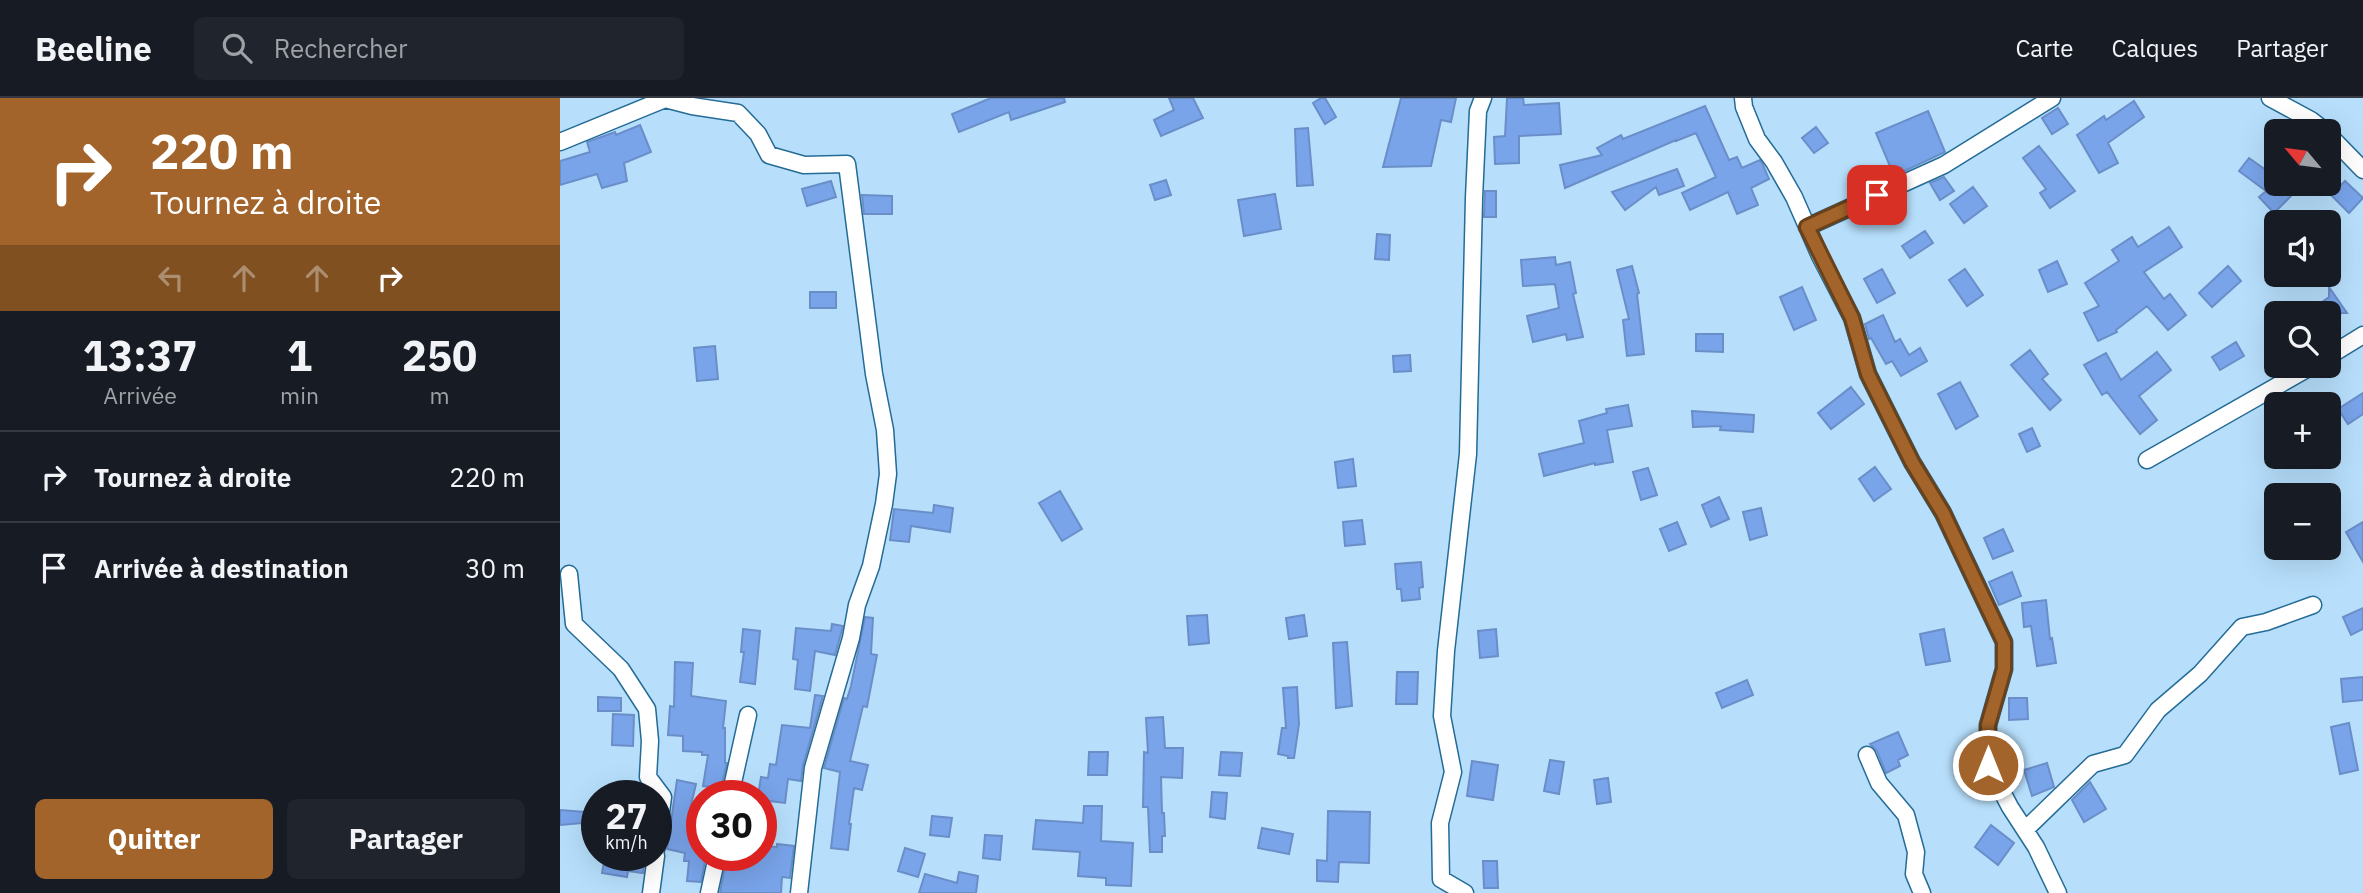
<!DOCTYPE html>
<html lang="fr">
<meta charset="utf-8">
<style>
body{margin:0;font-family:"IBM Plex Sans",sans-serif;background:#20242c;color:#f1f3f6;height:100vh;display:flex;flex-direction:column;font-size:26px;white-space:nowrap}
*{box-sizing:border-box;margin:0}
p{font-size:23px;color:#9ea1a6}
.icon{flex:none;width:38px;height:38px;fill:none;stroke:currentColor;stroke-width:2;stroke-linecap:round;stroke-linejoin:round}
.map{position:relative;flex:1;overflow:hidden}
.sheet{display:flex;flex-direction:column;background:#171b24;width:560px}
.sheet>*{flex:none}
.top-card{background:#a2642a;color:#fff;overflow:hidden}
.needle{width:46px;rotate:299deg}
.fabs{position:absolute;left:1704px;top:21px;display:grid;gap:14px}
.fabs a{display:grid;place-items:center;width:77px;height:77px;border-radius:10px;background:#171b24;box-shadow:0 7px 28px #0002;font-size:35px}
.speed{position:absolute;left:21px;top:682px;display:flex;gap:14px;font-size:35px;font-weight:700;text-align:center}
.speed>*{display:grid;place-content:center;width:91px;height:91px;border-radius:50%;background:#171b24;box-shadow:0 7px 28px #0002;line-height:1}
.speed small{font-size:18px;font-weight:400}
.speed .limit{border:10px solid #d22;background:#fff;color:#111}
.pin{position:absolute;display:grid;place-items:center;width:60px;height:60px;color:#fff;margin:-30px;border-radius:14px;box-shadow:0 4px 10px #0006}
.me{position:absolute;width:77px;margin:-38px;rotate:0deg;stroke-linejoin:round;filter:drop-shadow(0 0 5px #0008)}
.turn{display:flex;align-items:center;gap:24px;height:147px;padding:0 35px;font-size:32px}
.turn .icon{width:91px;height:91px;stroke-width:2.5}
.turn b{display:block;font-size:49px;line-height:60px}
.lanes{display:flex;align-items:center;height:66px;padding:0 35px;background:#0003;justify-content:center;gap:35px;direction:ltr}
.lanes .off{opacity:.35}
.eta{display:flex;justify-content:space-evenly;align-items:center;height:119px;text-align:center}
.eta b{font-size:42px;font-weight:800;line-height:49px}
.button{display:flex;gap:14px;margin-top:auto;padding:14px 35px}
.button a{flex:1;height:80px;border-radius:10px;background:#a2642a;color:#fff;font-size:28px;font-weight:800;line-height:80px;text-align:center}
.button a+a{background:#20242c;color:#f1f3f6}
ul{padding:0;list-style:none}
li{display:flex;align-items:center;gap:21px;height:91px;padding:0 35px;border-top:2px solid #363941}
li div{flex:1}
li b{display:block;font-size:26px}
li em{font-style:normal}
header{display:flex;align-items:center;gap:42px;box-sizing:border-box;height:98px;padding:0 35px;background:#171b24;border-bottom:2px solid #363941}
header strong{font-size:33px}
nav{display:flex;gap:38px;margin-inline-start:auto;font-size:24px}
.search{width:490px;height:63px;background:#20242c;display:flex;align-items:center;gap:18px;box-sizing:border-box;padding:0 24px;border-radius:10px;color:#9ea1a6;font-size:26px}
main{display:flex;flex:1;min-height:0}
.map>svg:first-child{display:block}
</style>
<header>
<strong>Beeline</strong>
<div class="search"><svg class="icon" aria-label="search" viewBox="0 0 24 24"><circle cx="10" cy="10" r="6"/><path d="M15 15l6 6"/></svg>Rechercher</div>
<nav><a>Carte</a><a>Calques</a><a>Partager</a></nav>
</header>
<main>
<section class="sheet">
<div class="top-card">
<div class="turn"><svg class="icon" aria-label="right" viewBox="0 0 24 24"><path d="M7 20v-9h11M14 6l5 5-5 5"/></svg><div><b>220 m</b>Tournez à droite</div></div>
<div class="lanes"><svg class="icon off" aria-label="left" viewBox="0 0 24 24"><path d="M17 20v-9H6M10 6l-5 5 5 5"/></svg><svg class="icon off" aria-label="ahead" viewBox="0 0 24 24"><path d="M12 20V5M6 11l6-6 6 6"/></svg><svg class="icon off" aria-label="ahead" viewBox="0 0 24 24"><path d="M12 20V5M6 11l6-6 6 6"/></svg><svg class="icon" aria-label="right" viewBox="0 0 24 24"><path d="M7 20v-9h11M14 6l5 5-5 5"/></svg></div>
</div>
<div class="eta">
<div><b>13:37</b><p>Arrivée</p></div>
<div><b>1</b><p>min</p></div>
<div><b>250</b><p>m</p></div>
</div>
<ul>
<li><svg class="icon" aria-label="right" viewBox="0 0 24 24"><path d="M7 20v-9h11M14 6l5 5-5 5"/></svg><div><b>Tournez à droite</b></div><em>220 m</em></li>
<li><svg class="icon" aria-label="arrive" viewBox="0 0 24 24"><path d="M6 21V4h12l-3 4 3 4H6"/></svg><div><b>Arrivée à destination</b></div><em>30 m</em></li>
</ul>
<div class="button"><a>Quitter</a><a>Partager</a></div>
</section>
<div class="map">
<svg width="1803" height="795" viewBox="0 0 1803 795">
<rect width="100%" height="100%" fill="#b7dffc"/>
<!-- building -->
<path fill="#79a4ea" stroke="#6a8ec8" stroke-width="2" d="M431,0H504L505,4L451,22L449,14L399,34L392,16Z
M609,0H633L643,20L601,38L594,22L614,12Z
M761,0H765L776,19L765,26L753,5Z
M841,0H896L891,24L881,22L871,68L823,69Z
M947,0H963L964,7L999,5L1001,36L959,38V65L935,66L934,39L945,38Z
M1574,3L1584,19L1548,45L1558,65L1539,75L1517,37L1544,18L1546,22Z
M1145,8L1169,62L1177,59L1182,70L1200,62L1203,67L1209,81L1191,90L1198,107L1177,116L1168,94L1130,112L1122,95L1156,79L1136,35L1116,43V42L1005,90L1000,67L1042,57L1037,50L1061,37L1063,41Z
M1498,10L1508,26L1492,36L1482,20Z
M1368,13L1385,54L1334,78L1316,35Z
M80,27L91,54L64,65L67,83L42,90L37,76L0,87V63L30,54L27,44L55,34L56,37Z
M1256,29L1268,45L1254,55L1242,40Z
M748,30L753,87L737,88L735,31Z
M1479,48L1515,93L1490,110L1480,95L1486,91L1463,60Z
M1689,60L1717,80V86H1723L1733,96L1714,115L1699,99L1706,93L1679,73Z
M1117,71L1124,88L1099,97L1096,89L1065,112L1052,94Z
M1384,79L1394,93L1380,102L1370,85Z
M606,82L611,97L595,102L590,87Z
M271,83L276,99L247,108L242,91Z
M1785,83L1803,100L1789,115L1771,97Z
M1413,89L1427,108L1404,125L1390,106Z
M925,93H936V119H924Z
M715,96L721,131L684,138L678,102Z
M302,97L332,98V116H304Z
M1609,129L1622,149L1584,174L1604,201L1610,196L1626,217L1608,232L1587,208L1556,232L1557,234L1538,243L1524,215L1539,208L1525,185L1559,163L1552,152L1572,139L1578,149Z
M1365,133L1373,145L1350,160L1342,148Z
M817,136L830,137L829,162L815,161Z
M995,159L996,167L1010,164L1016,195L1013,196L1023,239L1007,242L1006,236L973,244L967,218L999,210L995,186L963,188L961,162Z
M1497,163L1507,186L1488,194L1479,172Z
M1072,168L1079,195L1077,196L1084,256L1067,258L1063,222L1069,221L1057,172Z
M1668,168L1681,183L1652,209L1639,195Z
M1322,171L1335,195L1317,205L1304,181Z
M1405,171L1423,197L1407,208L1389,182Z
M1242,189L1256,222L1234,232L1220,199Z
M1769,189L1787,215H1782L1769,224V215H1747L1769,199Z
M250,194H276V210H250Z
M1323,217L1335,244L1340,241L1349,257L1360,250L1367,263L1341,278L1332,263L1326,266L1311,240L1309,241L1305,226Z
M1136,236H1163V254L1136,253Z
M1676,244L1684,258L1660,272L1652,259Z
M155,248L158,281L137,283L134,250Z
M1470,252L1488,276L1482,281L1501,302L1490,312L1451,267Z
M1597,254L1611,272L1579,298L1597,322L1580,336L1547,294L1542,297L1524,267L1546,255L1561,282Z
M850,257L851,273L834,274L833,258Z
M1400,284L1418,318L1396,331L1378,296Z
M1291,289L1304,306L1271,331L1258,315Z
M1803,295V316L1788,326L1778,311Z
M1068,307L1072,328L1047,332L1053,364L1035,367V365L984,378L979,356L1024,345L1019,323L1047,315L1046,311Z
M1132,313L1194,317L1193,334L1160,332L1161,328L1133,329Z
M1472,330L1480,348L1467,354L1459,336Z
M793,361L796,388L778,390L775,364Z
M1315,369L1331,391L1314,403L1299,381Z
M1088,370L1097,397L1081,402L1073,374Z
M500,393L522,431L502,443L479,405Z
M1159,399L1169,421L1151,429L1142,407Z
M374,407L393,410L390,434L351,428L349,444L330,442L334,411L373,415Z
M1201,410L1207,437L1190,442L1183,414Z
M802,422L805,446L785,448L783,424Z
M1117,424L1126,446L1109,453L1100,431Z
M1803,424V464L1786,434Z
M1443,431L1453,453L1433,461L1424,440Z
M861,464L863,489L859,490L860,501L842,503L841,491H837L835,466Z
M1452,474L1461,498L1439,507L1429,484Z
M1486,502L1490,541L1492,540L1496,565L1477,568L1471,528L1464,529L1462,505Z
M1803,510V531L1791,537L1783,519Z
M647,517L649,545L629,547L627,518Z
M744,517L747,538L729,541L726,520Z
M305,519L313,520L311,556L317,557L307,609L303,608L290,663L308,667L302,692L294,690L289,726H291L288,752L271,750L280,674L264,670L284,600L287,601L291,588Z
M272,526L283,528L275,557L255,553L250,593L235,591L238,562L233,561L236,530L271,533Z
M183,531L200,533L195,586L180,584L184,554H181Z
M936,531L938,558L920,560L918,533Z
M1384,531L1390,563L1366,567L1360,536Z
M787,544L792,608L776,610L773,545Z
M115,564L133,565L131,598L166,603L163,630H165V665H167L161,690L143,688L148,657H142V654L123,653V638L108,637L110,608L114,609Z
M837,574H858L857,606H836Z
M1803,579V602L1783,604L1781,581Z
M1187,582L1193,597L1162,610L1156,595Z
M737,589L739,626L734,660H728V658L718,656L722,630H726L723,590Z
M255,597L263,598L243,667L241,683L228,681L225,705L201,702V698H198L201,679L208,680L210,666L216,667L222,627L250,630Z
M38,599L61,600V613H38Z
M1449,600H1467L1468,621L1449,622Z
M53,616L74,617L73,648L52,647Z
M603,619L605,650H623L622,680L601,679L602,715H604L605,738H602V754H590L588,709H583L584,654L588,655L586,620Z
M1789,625L1798,672L1780,676L1771,629Z
M1338,634L1348,657L1338,662L1340,668L1326,675L1317,653L1310,646Z
M529,654H548L547,677H528Z
M661,654L682,655L680,678L659,677Z
M990,662L1004,664L999,696L984,693Z
M912,663L938,667L933,702L907,698Z
M1487,665L1494,689L1472,698L1464,672Z
M1048,680L1051,704L1037,706L1034,682Z
M117,682L136,686L127,724L142,726V758H146L141,784L127,783L129,763H124L125,755L107,751Z
M1530,684L1546,711L1524,724L1512,702Z
M652,694L667,695L665,721L650,719Z
M524,708H542L541,743L573,745L571,788L546,787V780L518,778L520,754L473,751L476,722L523,725Z
M0,712L37,715V732L22,731V725L0,727Z
M768,713L810,714L809,765L779,764L778,784L757,783V762L767,763Z
M372,718L392,720L389,739L370,737Z
M1431,727L1454,745L1438,767L1415,749Z
M702,730L733,736L729,756L698,750Z
M425,737L442,738L440,762L423,760Z
M217,746L234,748L230,780L222,779L221,795H160L167,758H201V748L217,749Z
M345,750L365,756L358,779L338,773Z
M45,758H85L83,775L68,773L67,779L42,775Z
M923,763H937L938,790H924Z
M399,774L418,778L416,795H359L365,776L397,785Z"/>
<g fill="none" stroke-linecap="round" stroke-linejoin="round">
<!-- minor casing -->
<g stroke="#246b96" stroke-width="19">
<path id="minor" d="M1183,0L1184,9L1197,41L1214,64L1234,99L1260,158L1292,220L1308,276L1352,364L1383,415L1444,544V571L1428,627V667L1450,709L1476,749L1498,795
M1710,0L1751,22L1765,33
M1769,37L1803,72
M0,44L105,1L132,8L178,15L198,36L209,57L244,67L287,66L314,276L325,332L328,376L324,406L311,468L297,507L291,540L253,670L239,795
M1247,129L1384,67L1492,0
M1769,258L1803,237
M1587,362L1752,268
M9,476L14,526L61,571L87,611L90,643L88,679L103,699L96,752
M1307,657L1319,685L1346,717L1356,754L1354,776L1362,795
M170,698L188,617
M1465,732L1533,666L1565,657L1598,612L1640,576L1682,529L1706,524L1753,507
M91,795L96,758
M149,795L157,758
M905,795L881,781L880,725L893,674L882,618L886,553L908,356L914,100L918,13L923,0"/>
</g>
<!-- minor -->
<use href="#minor" stroke="#fff" stroke-width="16"/>
</g>
<g fill="none" stroke-linecap="round" stroke-linejoin="round">
<!-- route casing -->
<g stroke="#69411b" stroke-width="18">
<path id="route" d="M1317,97L1247,129L1292,220L1308,276L1352,364L1383,415L1444,544V571L1428,627V667"/>
</g>
<!-- route -->
<use href="#route" stroke="#a2642a" stroke-width="12"/>
</g>
</svg>
<div class="fabs">
<a><svg class="needle" viewBox="-14 -14 28 28"><path d="M0-13l5 13h-10z" fill="#e53935"/><path d="M0 13l5-13h-10z" fill="#9ea1a6"/></svg></a>
<a><svg class="icon" aria-label="sound" viewBox="0 0 24 24"><path d="M4 9h4l5-4v14l-5-4H4zM17 9q2 3 0 6"/></svg></a>
<a><svg class="icon" aria-label="search" viewBox="0 0 24 24"><circle cx="10" cy="10" r="6"/><path d="M15 15l6 6"/></svg></a>
<a>+</a>
<a>−</a>
</div>
<div class="speed"><div>27<small>km/h</small></div><div class="limit">30</div></div>
<div class="pin" style="left:1317px;top:97px;background:#d93025"><svg class="icon" aria-label="arrive" viewBox="0 0 24 24"><path d="M6 21V4h12l-3 4 3 4H6"/></svg></div>
<svg class="me" style="left:1428px;top:667px" viewBox="-20 -20 40 40"><circle r="17" fill="#a2642a" stroke="#fff" stroke-width="3"/><path d="M0-11L8 9 0 5-8 9z" fill="#fff"/></svg>
</div>
</main>
